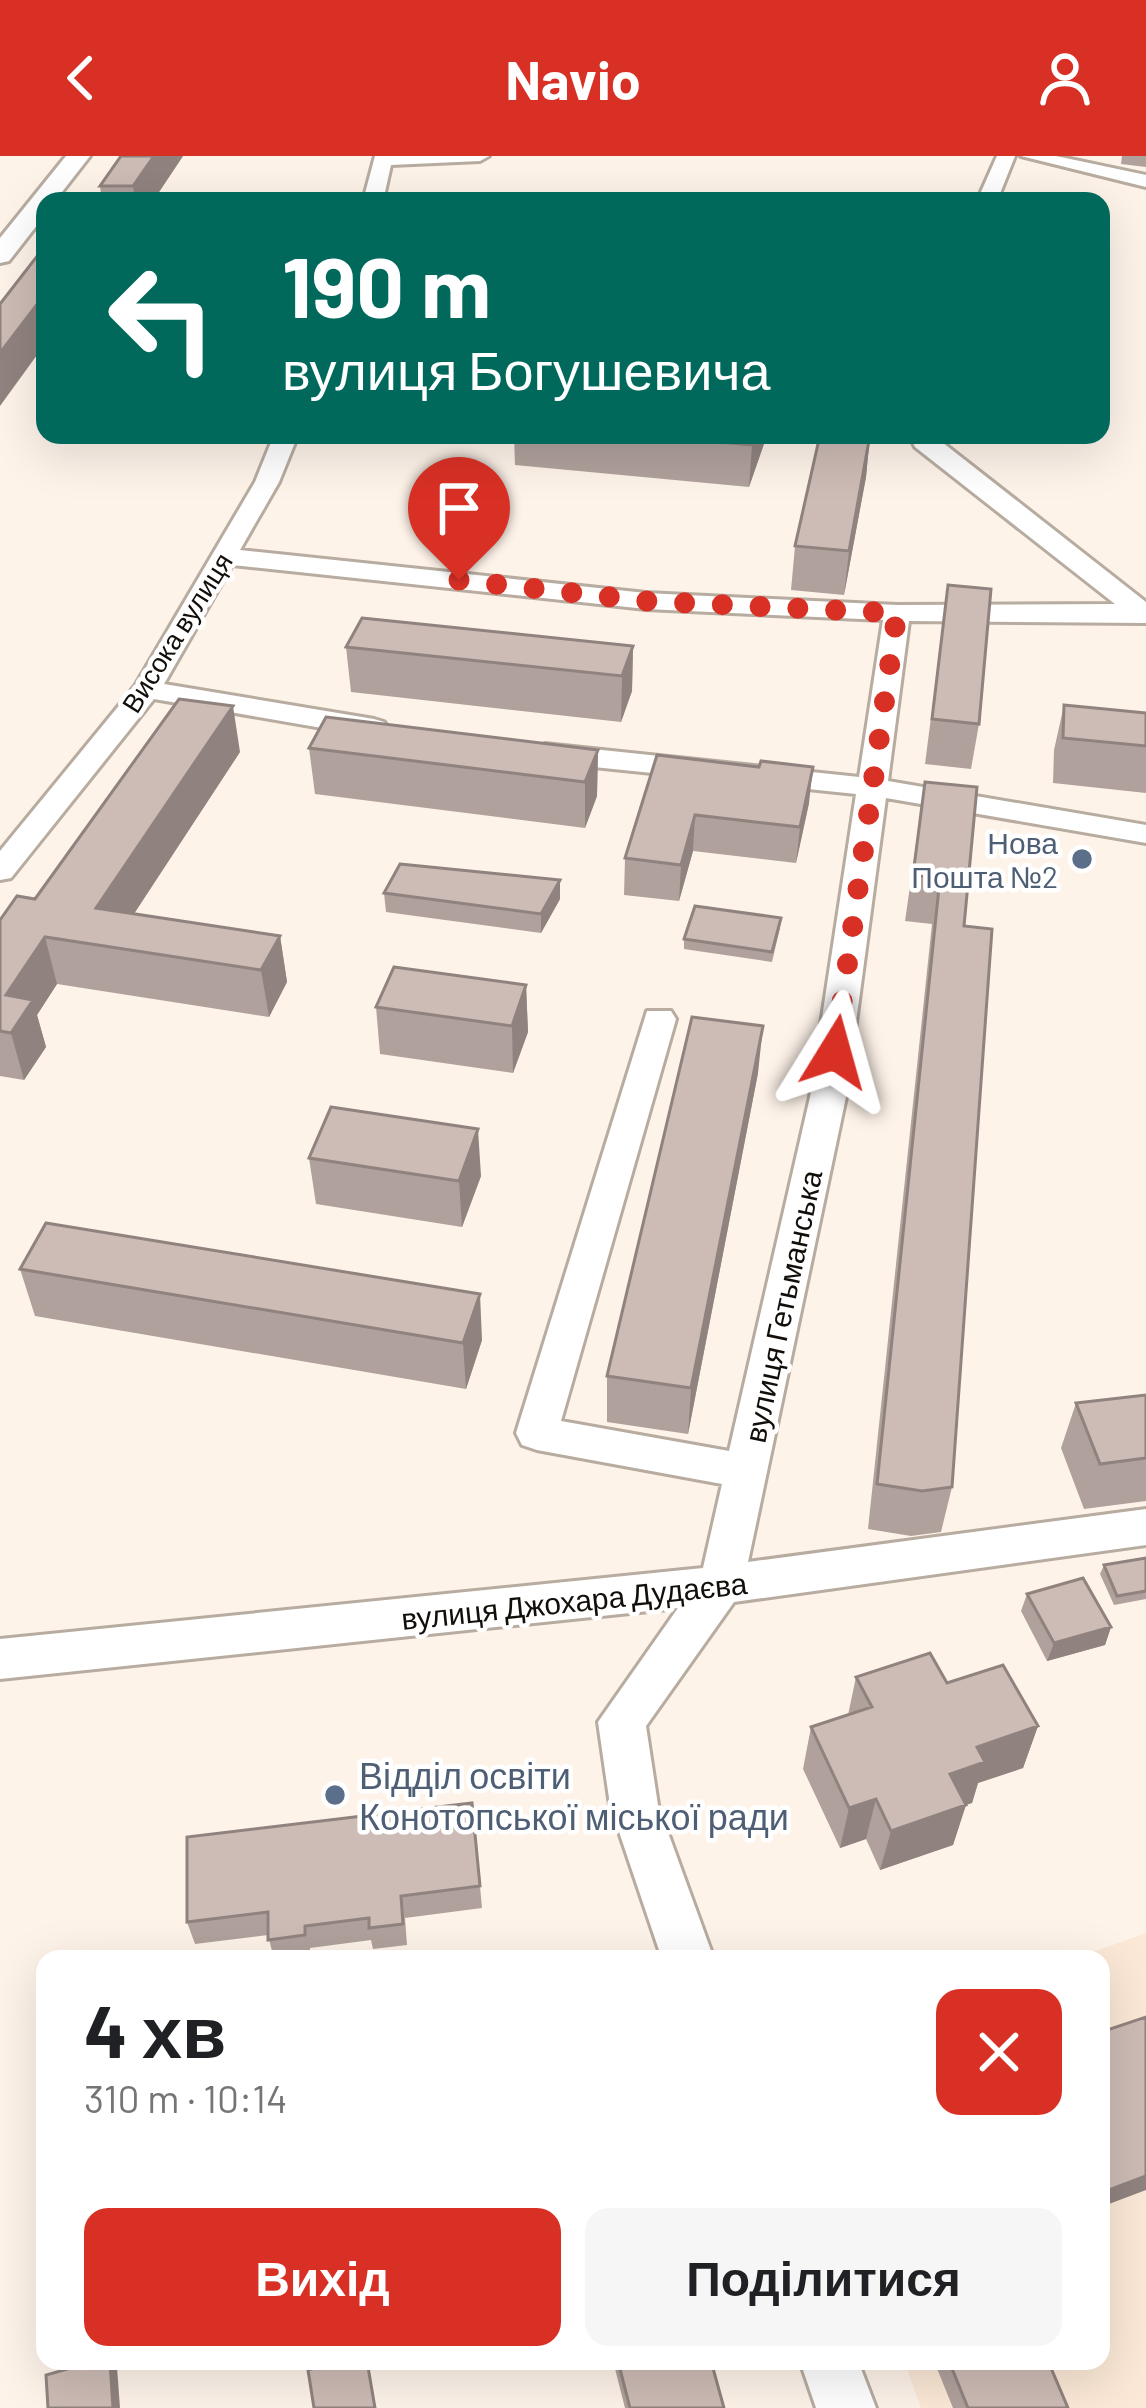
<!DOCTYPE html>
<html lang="uk">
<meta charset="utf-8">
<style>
body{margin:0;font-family:Barlow,sans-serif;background:#f6f6f6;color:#202124;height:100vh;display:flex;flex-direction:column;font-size:45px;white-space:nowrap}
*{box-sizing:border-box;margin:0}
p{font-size:39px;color:#757577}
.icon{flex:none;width:66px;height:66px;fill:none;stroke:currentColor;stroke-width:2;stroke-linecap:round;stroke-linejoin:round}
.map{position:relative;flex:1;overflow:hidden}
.details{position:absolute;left:36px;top:1794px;width:1074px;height:420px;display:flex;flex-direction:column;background:#fff;border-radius:24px;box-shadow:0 12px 48px #0002}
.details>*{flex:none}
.hud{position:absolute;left:36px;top:36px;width:1074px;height:252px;border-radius:24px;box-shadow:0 12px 48px #0002;background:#00695c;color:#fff;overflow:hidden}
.pin{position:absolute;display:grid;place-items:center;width:102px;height:102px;color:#fff;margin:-123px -51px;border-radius:50% 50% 50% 0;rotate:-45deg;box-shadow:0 0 12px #0007}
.pin .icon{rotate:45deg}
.me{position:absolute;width:132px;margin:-66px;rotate:8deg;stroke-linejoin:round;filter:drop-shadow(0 0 9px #0008)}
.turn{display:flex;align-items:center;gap:42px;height:252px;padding:0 48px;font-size:54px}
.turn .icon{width:156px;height:156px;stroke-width:2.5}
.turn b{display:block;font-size:84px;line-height:102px}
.round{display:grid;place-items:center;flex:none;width:126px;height:126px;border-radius:24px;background:#f6f6f6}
.head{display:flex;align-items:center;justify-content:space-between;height:204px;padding:0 48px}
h1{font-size:72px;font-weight:700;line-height:90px}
.cta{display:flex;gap:24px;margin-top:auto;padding:24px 48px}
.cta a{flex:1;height:138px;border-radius:24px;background:#d93025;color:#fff;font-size:48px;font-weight:700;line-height:138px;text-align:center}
.cta a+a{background:#f6f6f6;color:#202124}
header{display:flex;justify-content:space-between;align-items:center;height:156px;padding:0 48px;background:#d93025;color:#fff;font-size:54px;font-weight:700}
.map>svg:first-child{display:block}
</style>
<header><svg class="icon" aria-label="back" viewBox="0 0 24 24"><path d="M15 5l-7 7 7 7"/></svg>Navio<svg class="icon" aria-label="person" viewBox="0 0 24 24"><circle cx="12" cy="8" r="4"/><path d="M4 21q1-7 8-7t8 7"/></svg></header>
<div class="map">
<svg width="1146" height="2252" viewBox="0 0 1146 2252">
<rect width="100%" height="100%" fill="#fef3e9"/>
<!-- built -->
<path fill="#fbe8d6" d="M1146,1777V2252H921L904,2205H1101V1803H1073Z"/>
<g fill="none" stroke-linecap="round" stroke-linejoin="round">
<!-- minor casing -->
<g stroke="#b8aca0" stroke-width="6">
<path id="minor" d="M375,0H489L480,5L391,9L383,45H363Z
M997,0H1015L997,45H977Z
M1021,0H1056L1146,19V31Z
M274,279H298L279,326L240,394L646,437L897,449L1115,448L915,291L909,279H933L1146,446V467L909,465L888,625L1146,669V687L886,642L846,941L748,1406L1146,1353V1389L734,1446L646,1570L658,1649L714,1803H662L610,1649L598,1566L678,1452L0,1523V1483L703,1412L722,1328L537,1294L522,1289L516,1277L647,855H671L676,863L561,1265L729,1295L810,941L856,638L545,606L530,597L545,588L859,621L883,464L646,453L232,409L164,528L374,563L384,566L388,572L384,578L374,581L154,543L11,722L0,724V695L135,530L255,326Z
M800,2205H858L876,2252H816Z"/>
</g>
<!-- major casing -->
<g stroke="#b8aca0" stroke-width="6">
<path id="major" d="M66,0H90L55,45H45V59L9,105L0,107V82Z"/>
</g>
<!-- minor -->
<use href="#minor" fill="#fff" fill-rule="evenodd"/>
<!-- major -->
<use href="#major" fill="#fff" fill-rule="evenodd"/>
</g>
<!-- wall -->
<path fill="#b0a19c" d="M183,0L153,45H102L100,30Z
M1122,0H1146V11L1121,8Z
M514,279H767L749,331L515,309Z
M870,279L866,321L844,439L791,434L795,390Z
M948,429L979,568L971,613L925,608Z
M633,490L632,535L621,566L351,536L346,491Z
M1064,549L1146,557V637L1053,627L1054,594Z
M309,592L598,594L597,640L585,672L315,638Z
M240,596L134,758L280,780L287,826L269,861L57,828L37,859L46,891L24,924L0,920V764L35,743Z
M759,611L809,647L796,707L693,695L679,745L624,739L625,702Z
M925,626L964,770L952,1331L941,1376L911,1380L868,1373L932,768L905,765Z
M560,724V743L541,777L386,756L384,737Z
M780,772L772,806L684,793V783Z
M526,829L528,876L513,917L380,898L376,851Z
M758,917L688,1278L607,1266V1220Z
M309,1002L481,1020L462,1071L316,1048Z
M20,1113L482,1184L466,1233L35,1160Z
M1146,1239V1345L1084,1353L1061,1292L1076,1247Z
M1146,1402V1443L1114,1449L1100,1418L1104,1409Z
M1027,1438L1111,1471L1105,1489L1047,1505L1021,1455Z
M856,1521L947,1527L1038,1570L1023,1612L978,1627L972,1647L966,1648L953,1689L880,1714L866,1683L840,1692L803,1613L811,1571L848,1559Z
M480,1730L482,1752L405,1762L407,1789L373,1793L371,1784L310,1792V1801L274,1803L268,1779L195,1788L187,1766Z
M613,2205H711L724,2252H625Z
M934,2205H1048L1068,2252H953Z"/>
<!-- shaded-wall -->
<path fill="#90837f" d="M154,0H183L153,45H135L133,30Z
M45,138V188L0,250V197Z
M756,279H767L749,331L752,289Z
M870,279L866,321L844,439L849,395Z
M633,490L632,535L621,566L622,520Z
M233,550L240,596L112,791L96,752Z
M598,594L597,640L585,672V626Z
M813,611L809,647L796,707L800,671Z
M695,659L693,695L679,745L681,709Z
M560,724V743L541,777V758Z
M280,780L287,826L269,861L261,814Z
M45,781L57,828L37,859L46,891L24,924L11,877L6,839Z
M526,829L528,876L513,917L512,870Z
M763,870L758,917L688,1278L691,1232Z
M478,973L481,1020L462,1071L459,1025Z
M480,1138L482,1184L466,1233L463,1187Z
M1111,1471L1105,1489L1047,1505L1054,1487Z
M1038,1570L1023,1612L978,1627L972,1647L945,1656L966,1649L953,1689L880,1714L891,1675L977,1591Z
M876,1643L866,1683L840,1692L849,1652Z
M1146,2020V2034L1101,2051V2037Z
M110,2205H112L117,2211L120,2252H113Z"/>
<!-- building -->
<path fill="#cdbbb5" stroke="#90837f" stroke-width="3" d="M121,0H154L133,30H100Z
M45,90V138L0,197V148Z
M641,279H756L752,289Z
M820,279H870L849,395L795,390Z
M948,429L991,433L979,568L932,563Z
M362,462L633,490L622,520L346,491Z
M179,543L233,550L96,752L280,780L261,814L45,781L6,839L33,844L11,877L0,875V764L17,740L35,743Z
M1064,549L1146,557V590L1063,582Z
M326,561L598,594L585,626L309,592Z
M657,599L759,611L761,605L813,611L800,671L695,659L681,709L625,702Z
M925,626L977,631L964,770L992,773L952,1331L922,1335L877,1328L940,722L913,719Z
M400,708L560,724L541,758L384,737Z
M695,750L781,762L772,796L684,783Z
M394,811L526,829L512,870L376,851Z
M692,861L763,870L691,1232L607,1220Z
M331,951L478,973L459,1025L309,1002Z
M46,1067L480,1138L463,1187L20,1113Z
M1146,1239V1302L1100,1308L1076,1247Z
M1146,1402V1435L1117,1440L1104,1409Z
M1083,1422L1111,1471L1054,1487L1027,1438Z
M930,1497L947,1527L1003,1509L1038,1570L977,1591L985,1606L950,1618L966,1649L891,1675L876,1643L849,1652L811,1571L872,1551L856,1521Z
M472,1647L480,1730L401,1740L403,1768L369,1772V1762L305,1770V1779L268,1784V1756L187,1766V1681Z
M1146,1861V2020L1101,2037V1876Z
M95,2205H110L113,2252H48L46,2219Z
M338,2205H367L375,2252H314L308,2214Z
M618,2205H711L724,2252H630Z
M949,2205H1048L1068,2252H968Z"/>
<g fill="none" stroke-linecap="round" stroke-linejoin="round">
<!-- route -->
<path stroke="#d93025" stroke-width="21" stroke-dasharray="0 37.8" d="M459,424L646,445L897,457L835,896"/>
</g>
<!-- markers -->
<g fill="#5c6f8a" stroke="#fff" stroke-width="4.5">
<circle cx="1082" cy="703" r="12"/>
<circle cx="335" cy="1639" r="12"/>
</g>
<g text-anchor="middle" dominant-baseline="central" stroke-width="9" stroke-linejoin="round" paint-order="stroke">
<!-- far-street labels -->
<g font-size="27" fill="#120e0a" stroke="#fff">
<text transform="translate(176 476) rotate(-58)">Висока вулиця</text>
</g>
<!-- service labels -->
<g font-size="30" fill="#4e5e75" stroke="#fff" text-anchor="end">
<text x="1058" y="686">Нова<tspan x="1058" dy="34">Пошта №2</tspan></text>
</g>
<!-- street labels -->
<g font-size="30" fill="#120e0a" stroke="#fff">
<text transform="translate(782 1150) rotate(-78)">вулиця Гетьманська</text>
<text transform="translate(574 1444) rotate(-6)">вулиця Джохара Дудаєва</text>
</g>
<!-- near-service labels -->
<g font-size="36" fill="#4e5e75" stroke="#fff" text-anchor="start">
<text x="359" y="1618">Відділ освіти<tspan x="359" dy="41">Конотопської міської ради</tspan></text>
</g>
</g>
</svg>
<div class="pin" style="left:459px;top:424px;background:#d93025"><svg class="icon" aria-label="arrive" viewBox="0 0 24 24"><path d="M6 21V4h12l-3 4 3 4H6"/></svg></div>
<svg class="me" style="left:835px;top:896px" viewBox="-20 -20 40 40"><path d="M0-17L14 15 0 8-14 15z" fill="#d93025" stroke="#fff" stroke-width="4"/></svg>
<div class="hud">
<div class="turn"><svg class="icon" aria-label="left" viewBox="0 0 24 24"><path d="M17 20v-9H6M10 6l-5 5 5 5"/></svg><div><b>190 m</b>вулиця Богушевича</div></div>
</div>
<section class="details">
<div class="head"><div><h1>4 хв</h1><p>310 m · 10:14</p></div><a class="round" style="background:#d93025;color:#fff"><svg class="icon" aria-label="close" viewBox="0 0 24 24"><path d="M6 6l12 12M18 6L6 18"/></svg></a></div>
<div class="cta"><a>Вихід</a><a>Поділитися</a></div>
</section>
</div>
